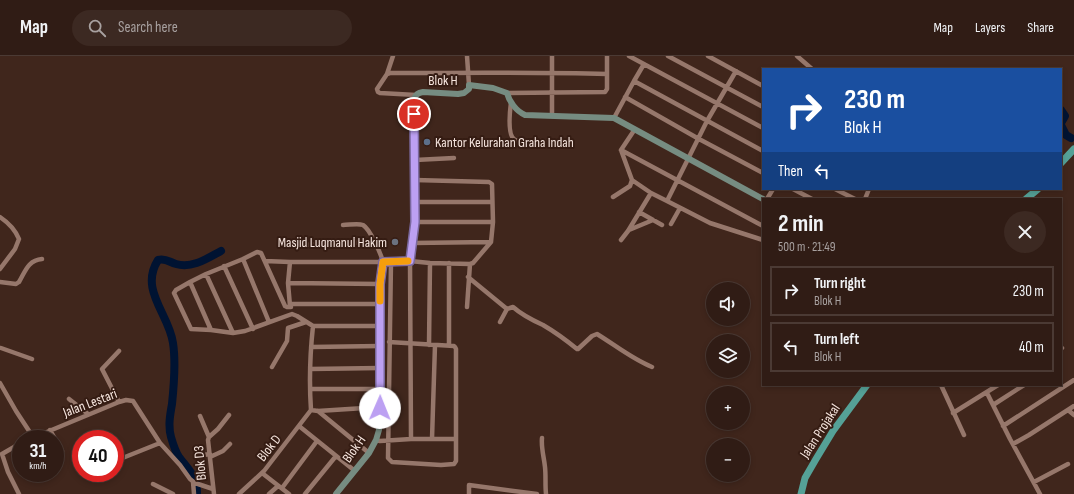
<!DOCTYPE html>
<meta charset="utf-8">
<style>
body{margin:0;font-family:"Sofia Sans Condensed",sans-serif;background:#3c2922;color:#f1f3f6;height:100vh;display:flex;flex-direction:column;font-size:15px;white-space:nowrap}
*{box-sizing:border-box;margin:0}
p{font-size:13px;color:#a8a1a0}
.icon{flex:none;width:22px;height:22px;fill:none;stroke:currentColor;stroke-width:2;stroke-linecap:round;stroke-linejoin:round}
.map{position:relative;flex:1;overflow:hidden}
.panel{position:absolute;left:762px;top:142px;width:300px;height:188px;display:flex;flex-direction:column;background:#301c15;border-radius:0px;box-shadow:0 2px 6px #0003,0 0 0 1px #4b3a34}
.panel>*{flex:none}
.hud{position:absolute;left:762px;top:12px;width:300px;height:122px;border-radius:0px;box-shadow:0 2px 6px #0003,0 0 0 1px #4b3a34;background:#1a4fa0;color:#fff;overflow:hidden}
.controls{position:absolute;left:706px;top:226px;display:grid;gap:8px}
.controls a{display:grid;place-items:center;width:44px;height:44px;border-radius:50%;background:#301c15;box-shadow:0 2px 6px #0003,0 0 0 1px #4b3a34;font-size:20px}
.speed{position:absolute;left:12px;top:374px;display:flex;gap:8px;font-size:20px;font-weight:700;text-align:center}
.speed>*{display:grid;place-content:center;width:52px;height:52px;border-radius:50%;background:#301c15;box-shadow:0 2px 6px #0003,0 0 0 1px #4b3a34;line-height:1}
.speed small{font-size:10px;font-weight:400}
.speed .limit{border:6px solid #d22;background:#fff;color:#111}
.pin{position:absolute;display:grid;place-items:center;width:34px;height:34px;color:#fff;margin:-17px;border:2px solid #fff;border-radius:50%;box-shadow:0 1px 4px #0007}
.me{position:absolute;width:44px;margin:-22px;rotate:1deg;stroke-linejoin:round;filter:drop-shadow(0 0 3px #0008)}
.turn{display:flex;align-items:center;gap:14px;height:84px;padding:0 16px;font-size:18px}
.turn .icon{width:52px;height:52px;stroke-width:2.5}
.turn b{display:block;font-size:28px;line-height:34px}
.then{display:flex;align-items:center;height:38px;padding:0 16px;background:#0003;gap:8px;font-size:15px}
.round{display:grid;place-items:center;flex:none;width:42px;height:42px;border-radius:21px;background:#3c2922}
.overview{display:flex;align-items:center;justify-content:space-between;height:68px;padding:0 16px}
h1{font-size:24px;font-weight:700;line-height:30px}
ul{padding:0;list-style:none}
li{display:flex;align-items:center;gap:12px;height:50px;margin:0 8px 6px;padding:0 8px;border:2px solid #4b3a34;border-radius:0px}
li div{flex:1}
li b{display:block;font-size:15px}
li em{font-style:normal}
header{display:flex;align-items:center;gap:24px;box-sizing:border-box;height:56px;padding:0 20px;background:#301c15;border-bottom:1px solid #4b3a34}
header strong{font-size:19px}
nav{display:flex;gap:22px;margin-inline-start:auto;font-size:14px}
.search{width:280px;height:36px;background:#3c2922;display:flex;align-items:center;gap:10px;box-sizing:border-box;padding:0 14px;border-radius:22px;color:#a8a1a0;font-size:15px}
.map>svg:first-child{display:block}
</style>
<header>
<strong>Map</strong>
<div class="search"><svg class="icon" aria-label="search" viewBox="0 0 24 24"><circle cx="10" cy="10" r="6"/><path d="M15 15l6 6"/></svg>Search here</div>
<nav><a>Map</a><a>Layers</a><a>Share</a></nav>
</header>
<div class="map">
<svg width="1074" height="438" viewBox="0 0 1074 438">
<rect width="100%" height="100%" fill="#40261c"/>
<g fill="none" stroke-linecap="round" stroke-linejoin="round">
<!-- river -->
<path stroke="#001332" stroke-width="8" d="M1061,54L1065,60L1061,67
M1061,69L1066,79L1071,82
M197,438C197,434 197,429 196,426C194,418 184,408 179,401C175,395 173,388 171,381C168,370 170,359 172,348C174,329 176,306 173,287C169,258 139,234 158,204C166,202 169,206 176,208C192,213 208,202 221,195"/>
<!-- street -->
<path stroke="#96776b" stroke-width="4.5" d="M467,0L469,29
M629,0L763,72
M668,0L763,51
M708,0L763,30
M797,0L812,13
M387,18L393,0
M634,25L763,95
M507,37L605,36L607,33V0
M416,39L380,37L378,36L377,33L387,18L390,17C462,17 535,16 607,18
M625,41L699,83L763,117
M511,46C510,54 507,80 515,84C520,87 538,85 544,85
M552,60V0
M614,62L634,25L644,8
M635,73L621,94L763,170
M621,94L632,124L651,137L667,145L707,65L736,15
M415,104L454,102
M793,133L812,143
M835,133L855,143
M613,141L630,130L632,124
M767,143L773,133
M865,143L869,133
M667,145L710,167L763,184
M415,146H492
M639,156L662,169
M0,161C9,167 15,173 19,183L15,193L0,213
M415,166H493
M671,168L680,152
M629,174L653,164
M621,184L628,175L651,137
M413,187L491,186
M298,189L374,186
M243,203L257,196L261,197L285,250L287,251H291
M265,205L290,206H383C381,198 370,173 363,169C358,167 349,169 343,169
M290,206L288,227L290,250
M449,207V289
M224,210L253,273
M206,218L233,277
M468,221L507,253L500,266
M0,226L16,228L19,226C25,216 28,204 42,203
M190,226L176,234L174,237L191,273L211,274L233,277L245,275L292,258L297,260L313,270C310,298 309,326 311,354
M288,227L380,228
M290,248H380
M467,251L470,208
M507,253L513,251C522,259 532,264 543,269C555,276 566,284 577,293H578L592,280L597,278C615,289 632,303 652,311
M313,270H381
M211,274L190,226L206,218L243,203L269,266
M389,286L454,290L455,291L456,293V405L454,408L441,409L392,406L388,402L391,206
M429,289L430,207
M311,291L380,290
M1,292L32,303
M1061,293L1062,292
M272,311L287,285L288,272L306,266
M310,313L380,312
M0,327L16,355L33,381
M941,329L964,379
M310,333H380
M987,337L1010,383L1040,438
M69,343L88,358
M119,346L102,313L119,295
M993,349L1024,329
M311,354L318,355L380,351
M1068,354L1074,359
M318,355L369,397
M953,357L998,329
M200,360L209,381
M299,370L355,415
M1003,370L1074,324
M50,374L62,395L61,398L55,401
M542,382C541,392 544,401 545,411C546,420 545,429 546,438
M30,383L119,346L126,344L133,345L160,387L180,409L190,423L195,427L213,433
M411,383L410,205L430,207L470,208L473,207L491,186L493,166L492,128L489,126L415,124
M432,383L435,289
M376,384L380,385L411,383H456
M1013,388L1029,379L1074,350
M197,400L210,398
M210,401L223,395L230,388
M115,405L160,387
M262,417L289,438
M193,426L194,438
M1034,426L1068,408
M153,428L173,438
M282,432L317,385
M19,438L8,416L2,398L21,387
M214,438L208,384L209,381L218,373L229,359
M239,438L264,415L311,354
M269,438L278,430
M305,438L336,400
M469,438V429L537,438"/>
<!-- secondary -->
<path stroke="#768c81" stroke-width="6" d="M336,438L369,397L376,384L379,374L380,333V228L383,206L410,205L415,166L414,43C416,38 418,37 423,36L458,38L464,37L469,33V29L493,32L507,37C509,45 516,55 525,59L614,62L763,143"/>
<!-- primary -->
<path stroke="#55a197" stroke-width="7" d="M1061,107L1074,93
M1026,143L1038,133
M801,438L805,422L816,403L833,375L867,329"/>
</g>
<g fill="none" stroke-linecap="round" stroke-linejoin="round">
<!-- route casing -->
<g stroke="#7a689d" stroke-width="10">
<path id="route" d="M380,352V228L383,206L410,205L415,166L414,58"/>
</g>
<!-- route -->
<use href="#route" stroke="#bca0f2" stroke-width="7"/>
<!-- slow -->
<path stroke="#f59e0b" stroke-width="7" d="M380,245V228L383,206L408,205"/>
</g>
<!-- markers -->
<circle fill="#5c6f8a" stroke="#351c13" stroke-width="1.5" cx="427" cy="86" r="4"/>
<circle fill="#6b7280" stroke="#351c13" stroke-width="1.5" cx="395" cy="186" r="4"/>
<g text-anchor="middle" dominant-baseline="central" stroke-width="4" stroke-linejoin="round" paint-order="stroke">
<!-- street labels -->
<g font-size="14" fill="#f7e6df" stroke="#351c13">
<text x="443" y="24">Blok H</text>
<text transform="translate(90 347) rotate(-21)">Jalan Lestari</text>
<text transform="translate(820 375) rotate(-57)">Jalan Projakal</text>
<text transform="translate(269 392) rotate(-52)">Blok D</text>
<text transform="translate(354 393) rotate(-55)">Blok H</text>
<text transform="translate(200 407) rotate(-95)">Blok D3</text>
</g>
<!-- poi labels -->
<g font-size="14" fill="#f7e6df" stroke="#351c13" text-anchor="start">
<text x="435" y="86">Kantor Kelurahan Graha Indah</text>
<text x="387" y="186" text-anchor="end">Masjid Luqmanul Hakim</text>
</g>
</g>
</svg>
<div class="controls">
<a><svg class="icon" aria-label="sound" viewBox="0 0 24 24"><path d="M4 9h4l5-4v14l-5-4H4zM17 9q2 3 0 6"/></svg></a>
<a><svg class="icon" aria-label="layers" viewBox="0 0 24 24"><path d="M12 4l9 5-9 5-9-5zM3 14l9 5 9-5"/></svg></a>
<a>+</a>
<a>−</a>
</div>
<div class="speed"><div>31<small>km/h</small></div><div class="limit">40</div></div>
<div class="pin" style="left:414px;top:58px;background:#d93025"><svg class="icon" aria-label="arrive" viewBox="0 0 24 24"><path d="M6 21V4h12l-3 4 3 4H6"/></svg></div>
<svg class="me" style="left:380px;top:352px" viewBox="-20 -20 40 40"><circle r="19" fill="#fff"/><path d="M0-13L10 11 0 6-10 11z" fill="#bca0f2"/></svg>
<div class="hud">
<div class="turn"><svg class="icon" aria-label="right" viewBox="0 0 24 24"><path d="M7 20v-9h11M14 6l5 5-5 5"/></svg><div><b>230 m</b>Blok H</div></div>
<div class="then">Then<svg class="icon" aria-label="left" viewBox="0 0 24 24"><path d="M17 20v-9H6M10 6l-5 5 5 5"/></svg></div>
</div>
<section class="panel">
<div class="overview"><div><h1>2 min</h1><p>500 m · 21:49</p></div><a class="round"><svg class="icon" aria-label="close" viewBox="0 0 24 24"><path d="M6 6l12 12M18 6L6 18"/></svg></a></div>
<ul>
<li><svg class="icon" aria-label="right" viewBox="0 0 24 24"><path d="M7 20v-9h11M14 6l5 5-5 5"/></svg><div><b>Turn right</b><p>Blok H</p></div><em>230 m</em></li>
<li><svg class="icon" aria-label="left" viewBox="0 0 24 24"><path d="M17 20v-9H6M10 6l-5 5 5 5"/></svg><div><b>Turn left</b><p>Blok H</p></div><em>40 m</em></li>
</ul>
</section>
</div>
